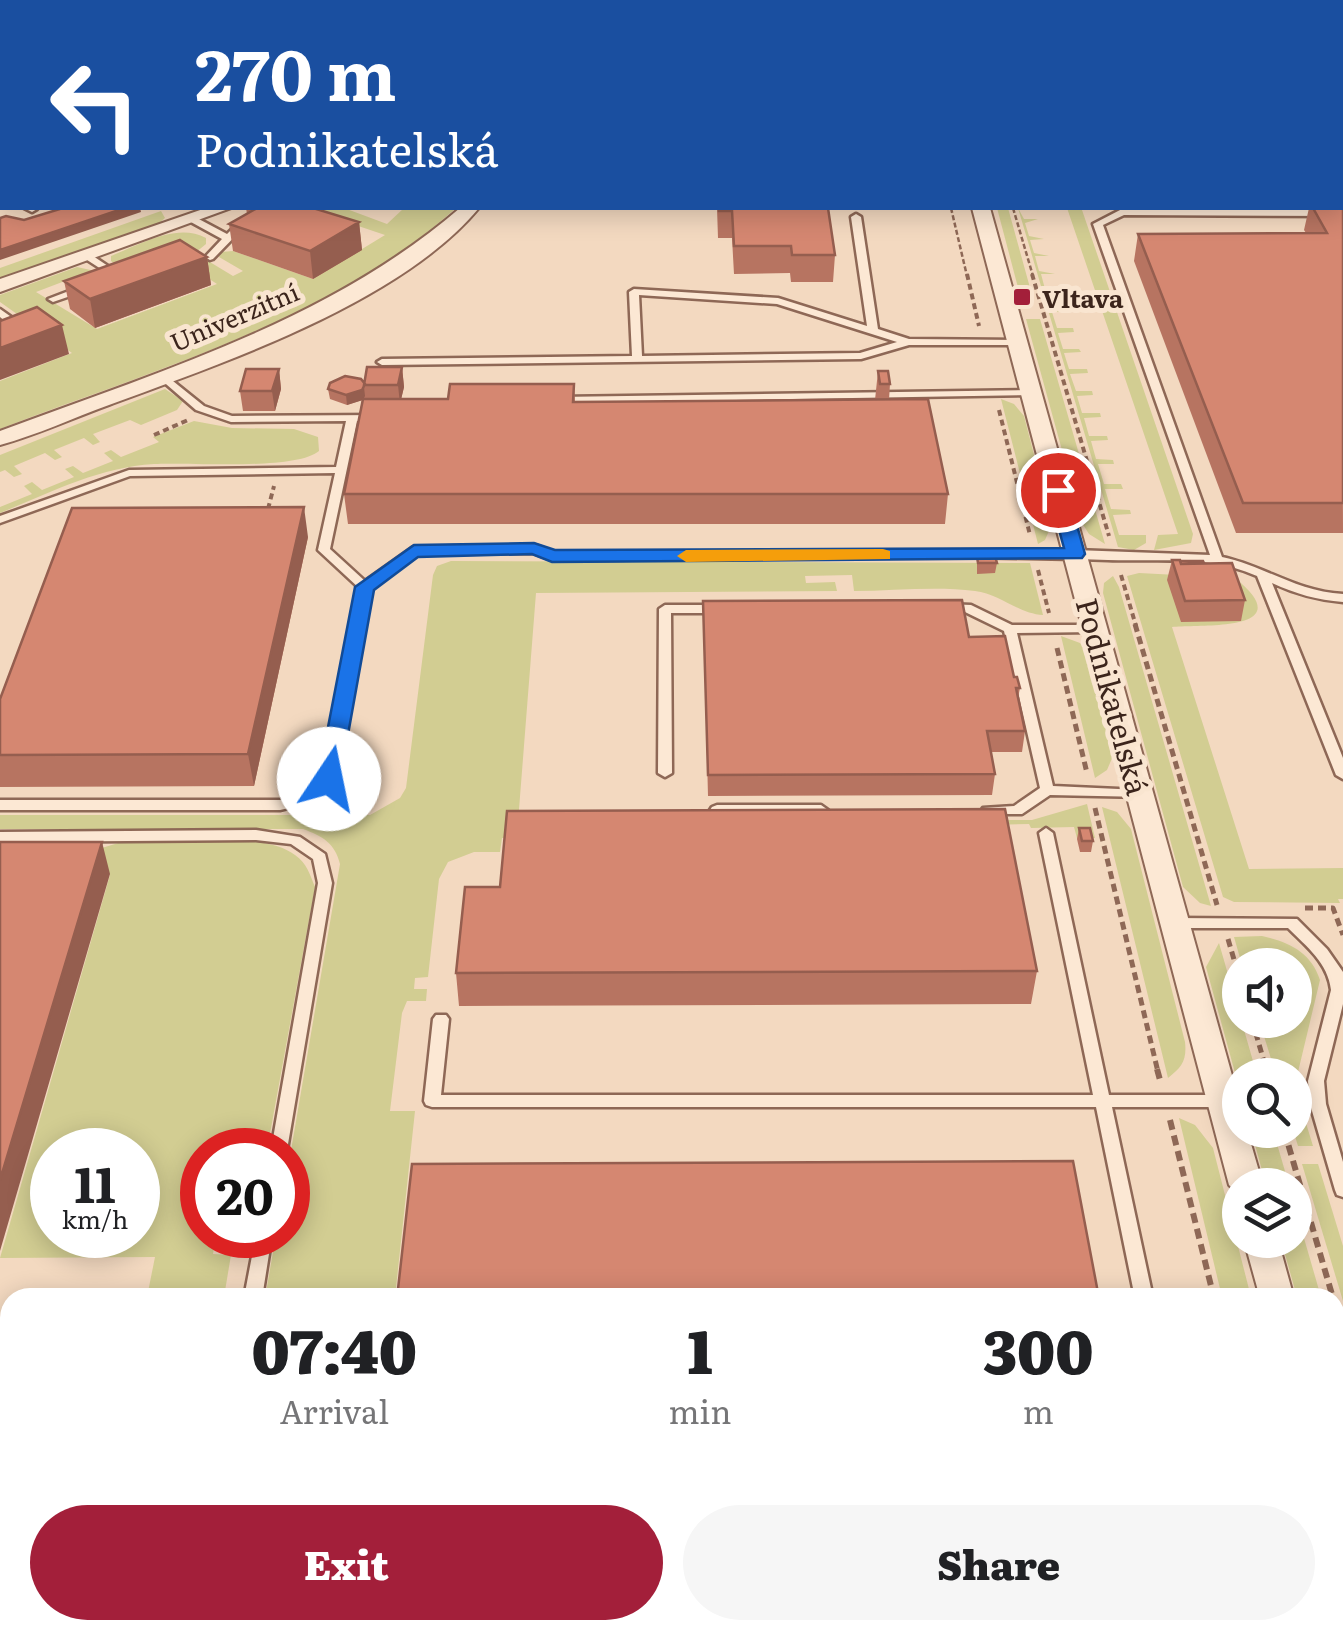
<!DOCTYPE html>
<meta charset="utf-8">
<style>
body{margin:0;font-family:Literata,serif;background:#f6f6f6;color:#202124;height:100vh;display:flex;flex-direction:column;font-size:38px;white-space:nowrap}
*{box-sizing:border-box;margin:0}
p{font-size:32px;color:#757577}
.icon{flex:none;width:55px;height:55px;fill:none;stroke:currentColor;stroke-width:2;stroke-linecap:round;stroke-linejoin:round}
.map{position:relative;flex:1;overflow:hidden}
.drawer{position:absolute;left:0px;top:1288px;width:1345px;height:352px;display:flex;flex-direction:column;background:#fff;border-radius:30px 30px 0 0;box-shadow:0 5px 25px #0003}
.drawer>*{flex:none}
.guide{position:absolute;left:0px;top:0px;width:1345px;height:210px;box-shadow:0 5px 25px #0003;background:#1a4fa0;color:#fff;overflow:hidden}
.tools{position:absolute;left:1222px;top:948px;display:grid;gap:20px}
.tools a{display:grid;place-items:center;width:90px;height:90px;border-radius:50%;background:#fff;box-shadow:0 5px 25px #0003;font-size:50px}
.speed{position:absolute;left:30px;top:1128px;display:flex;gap:20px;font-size:50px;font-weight:700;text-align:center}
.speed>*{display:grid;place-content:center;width:130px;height:130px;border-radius:50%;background:#fff;box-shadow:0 5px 25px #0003;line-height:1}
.speed small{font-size:25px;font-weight:400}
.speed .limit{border:15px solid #d22;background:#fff;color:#111}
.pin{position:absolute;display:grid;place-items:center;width:85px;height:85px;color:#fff;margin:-42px;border:5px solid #fff;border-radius:50%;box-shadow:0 2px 10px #0007}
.me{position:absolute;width:110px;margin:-55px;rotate:11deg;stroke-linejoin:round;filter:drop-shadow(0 0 8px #0008)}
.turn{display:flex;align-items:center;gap:35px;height:210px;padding:0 30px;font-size:45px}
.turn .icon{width:130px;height:130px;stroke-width:2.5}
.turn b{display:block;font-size:70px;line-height:85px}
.eta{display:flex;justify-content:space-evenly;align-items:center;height:170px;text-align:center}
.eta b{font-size:60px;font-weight:800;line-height:70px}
.cta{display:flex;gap:20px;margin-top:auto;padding:20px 30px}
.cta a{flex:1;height:115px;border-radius:60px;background:#a31f3a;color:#fff;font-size:40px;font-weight:800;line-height:115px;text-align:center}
.cta a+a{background:#f6f6f6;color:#202124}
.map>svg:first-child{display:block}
</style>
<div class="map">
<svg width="1343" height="1638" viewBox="0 0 1343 1638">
<rect width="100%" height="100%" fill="#f3d9c0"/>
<!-- green -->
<path fill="#d2cd92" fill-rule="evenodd" d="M305,208H344L387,224L404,208H456C331,321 154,369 0,429V381L72,353L0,302V295L77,267L95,271L84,280L78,276L36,292L97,329L217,284L188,265L168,244L115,264L111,261V256C139,245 177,222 206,238V244L195,253L233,276L243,271L219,257L221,252L233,251L313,279L385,235Z
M997,208H1008L1032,295H1020Z
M1018,208L1024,219H1038L1025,223L1029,236L1044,239L1030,240L1034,253L1049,256H1035L1039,271L1055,274H1041L1045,289L1060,290L1061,293L1046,294L1051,309L1067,312H1052L1057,328H1073L1074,332L1058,333L1063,349H1079L1081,352L1064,353L1069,369H1087L1088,373L1070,374L1076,391H1092L1093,395L1077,396L1082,413H1100L1101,417L1084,418L1089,436H1107L1108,440L1091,441L1096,459L1113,460L1114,464H1098L1104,484H1121L1123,489H1105L1111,509L1130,510L1131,514L1113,515L1119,535H1146V543L1134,550L1118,547Z
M1067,208L1082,210L1193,534L1191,543L1154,550L1158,535L1178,534Z
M161,211L165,218L158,224L0,280V268Z
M1026,319H1040L1105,544L1089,534L1082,523Z
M165,389L183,401L177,410L141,425L130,420L93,434L100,442L93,445L84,438L54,450L62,457L55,460L45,453L14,466L22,474L14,477L5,470L0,472V455Z
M1001,399L1014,404L1024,416L1052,524L1045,540L1038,544Z
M194,421L232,428L294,429L318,437L319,451C295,471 190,462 154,464C99,467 50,493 0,513V507L32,494L24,486L32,482L42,490L74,477L65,469L73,466L83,473L113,461L104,453L111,450L121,457L159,442L153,437Z
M451,561L1030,563L1043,615C1019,614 1000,594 975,591C936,586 893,591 854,591L852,575L805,576L806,583L835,582L837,591L536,593L518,822L1032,820L1087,804L1095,838H1077L1074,827L1031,828L1029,824L502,838L500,852H474L448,862L439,879L428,977L415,978L414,989H427L426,1001H407L402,1013L390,1111H415L395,1297L265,1298L276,1235H288V1168L340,864C335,843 322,836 303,829H0V815H370L400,798L406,788L433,575L437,566Z
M1139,573L1235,578C1303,633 1199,624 1172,627L1249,869L1343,868V899H1338L1340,903L1234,902L1223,897L1127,576Z
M1113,576L1119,587L1211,906L1200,903L1183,887L1103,593L1104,583Z
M1061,636L1080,643L1085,650L1113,756L1107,770L1095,778Z
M1102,807L1117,812L1131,829L1185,1042C1187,1060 1182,1067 1168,1078Z
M125,841C166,841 263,830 295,855C307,863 310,875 315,887L267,1150H202V1235H216L213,1254L231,1255L224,1297H147L155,1257L0,1258L110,875L95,850ZM52,1150H138V1235H52Z
M1262,936C1289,942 1311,952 1320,980L1298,1072V1097L1313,1146H1298L1293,1130L1295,1075H1276L1259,1020H1295V965H1242L1234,937Z
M1219,943L1257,1075H1240V1091L1206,967Z
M1179,1118L1195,1125L1213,1148L1251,1297H1222Z
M1251,1130H1273L1289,1185H1266Z
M1302,1164H1318L1343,1246V1301Z
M1295,1207L1321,1297H1297L1281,1240H1295Z"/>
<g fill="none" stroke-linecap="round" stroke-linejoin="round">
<!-- lane casing -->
<g stroke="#8e6856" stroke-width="5">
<path id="lane" d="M69,0H77L75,2H69Z
M347,0H355L353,2H347Z
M476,0H484V2H477Z
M849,0H859L861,2H852Z
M991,0H999V2H992Z
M2,167V180L0,181V168Z
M0,186L2,187V193L0,192Z
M24,208H36L37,209L32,212Z
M1122,209L1343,210V216L1124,215L1103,225L1222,557C1265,566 1297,592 1343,594V602C1317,600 1296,594 1272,583L1343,758V779L1336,775L1257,576C1209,554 1159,562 1108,560C923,554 737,559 552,560L533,553L416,554L371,588L336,779C319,801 306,804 280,810H0V800H280C298,796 311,792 322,778L359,588L318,550L335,473L130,476L0,523V516L129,470L336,467L346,421L231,422L196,410L159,378V374L163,373L204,406L232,416L382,415L383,417L378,420L357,421L330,549L365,581L413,547L535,545L554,552L1075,550L1210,555L1093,224Z
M856,214L861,217L878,329L909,339L1018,340L1022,341V345H909L861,359L382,365L377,362L382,359L632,356L629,292L634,289L778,298L867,326L851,217ZM639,295L777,304L897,342L860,353L642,356Z
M189,217H195L227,234L239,222L247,224L213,259L210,260L205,257L222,239L189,221Z
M87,253L90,254L123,276L115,278L84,258V254Z
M82,286L87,289L85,291L53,302L48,299Z
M0,309L17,321V325L0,331V325L6,322L0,317Z
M1031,390L1036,393L1035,395L558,403L553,400L558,397Z
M946,604L971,605L1012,625H1099L1101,628L1099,631L1095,632L1017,633L1053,786L1140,790L1145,791L1147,794L1145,797L1050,795L1022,814H983L981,811L983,808L1014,806L1040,788L1004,631L965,612L942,611L940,608Z
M665,605H719L725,609L719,613H671L672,773L665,777L658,773L659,609Z
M717,805H821L828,810L821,815L712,813L710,810L712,807Z
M1046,828L1053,833L1109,1095H1224L1230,1097L1232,1101L1230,1105L1224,1107H1112L1153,1298H1135L1096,1107H432L426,1105L424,1101L433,1019L436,1015H446L449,1019L441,1095H1093L1039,833Z
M256,830L300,837L325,854L332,883L287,1150H271L318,883L313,859L291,844L256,840L0,842V832Z
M1175,918L1297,919L1327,949L1343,972V1004L1324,1081L1326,1104L1343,1162V1197L1337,1195L1335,1190L1310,1104L1308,1081L1331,990C1328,963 1307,947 1288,928H1175L1170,927L1168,923L1170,919Z
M256,1235H272L262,1298H244Z
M0,1397H10V1413H0Z
M10,1475V1493L0,1494V1476Z
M270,1630H290L289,1638H269Z
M541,1630H561V1638H541Z
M687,1630H707L708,1638H688Z
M1079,1630H1099L1100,1638H1080Z"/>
</g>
<!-- street casing -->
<g stroke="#8e6856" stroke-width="4">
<path id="street" d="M537,0H553V2H538Z
M917,0H933L934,2H919Z
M1342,160H1343V170H1342Z
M206,208H231L0,292V279Z
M460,208H479C400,303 223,363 109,405C73,418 37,435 0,445V431C160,371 329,321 460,208Z
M972,208H990L1240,1104V1130H1247L1263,1185H1240V1196L1229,1185Z
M1244,1240H1278L1294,1298H1260Z
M1335,1496L1343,1500V1561L1335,1558Z"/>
</g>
<!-- path-far3 -->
<path stroke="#8e6856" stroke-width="2.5" stroke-dasharray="5 2.5" stroke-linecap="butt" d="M951,208L967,276
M1013,208L1033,276"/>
<!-- path-far2 -->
<path stroke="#8e6856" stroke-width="4" stroke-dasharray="6 4" stroke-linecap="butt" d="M967,274L979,326
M1032,274L1109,536
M999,410L1030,535
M154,435L188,420
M268,509L274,486
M1038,570L1049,613
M1121,575L1136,626"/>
<!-- path-far1 -->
<path stroke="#8e6856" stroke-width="5" stroke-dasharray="8 5" stroke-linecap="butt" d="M1135,624L1217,905
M1057,648L1087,773
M1095,808L1158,1072
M1305,908H1333L1343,935
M1228,939L1240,980
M1252,1020L1267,1072"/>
<!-- path -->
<path stroke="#8e6856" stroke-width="6" stroke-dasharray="10 6" stroke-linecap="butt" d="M1157,1069L1160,1080
M1266,1069L1268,1075
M1170,1120L1214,1298
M1284,1130L1333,1298
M1335,1303L1343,1330
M1335,1390H1343
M1294,1630L1296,1638"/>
<!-- lane -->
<use href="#lane" fill="#fce8d4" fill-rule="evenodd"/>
<!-- street -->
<use href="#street" fill="#fce8d4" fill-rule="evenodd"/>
</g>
<!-- wall -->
<path fill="#b77461" d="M83,0H182L181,2H84Z
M202,0H307V2H203Z
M1022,0H1257L1259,2H1023Z
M1342,203L1343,533H1236L1134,261L1138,234L1306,233L1304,230L1309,208H1342Z
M246,208H313L359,222L362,250L313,279L233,251L229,224L247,214Z
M717,208H828L835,255L833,282H791L790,273L734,274L732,238H718Z
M207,257L211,285L95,328L70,309L64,281Z
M402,367L404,387L401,399H448L574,384L575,402L875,400L878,371L890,384L889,400L948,494L945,524H348L344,494L362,400L347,405L330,399L328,389L364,383Z
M279,369L281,389L275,411H243L240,391Z
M308,537L254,786L0,787V699Z
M977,557L997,563L995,573L977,574Z
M1172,560L1204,563L1245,600L1241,621L1181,622L1167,580Z
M703,601L969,637L1014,677L1020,688L1018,698L1025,731L1022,752H991L995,774L992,795L708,796Z
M1079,828L1093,841L1091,852H1080L1077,839Z
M1037,971L1031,1004L459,1006L456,973Z
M895,1630H979V1632L1067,1638H896Z"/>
<!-- shaded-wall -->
<path fill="#955e4f" d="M125,208H140L141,212L0,260V250Z
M359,222L362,250L313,279L310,251Z
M207,257L211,285L95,328L90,299Z
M62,325L69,354L0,380V348Z
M402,367L404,387L400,404L398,385Z
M279,369L281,389L275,411L272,391Z
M364,387L365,396L363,400L347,405L346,395Z
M304,507L308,537L254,786L248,754Z
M102,842L110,874L0,1251V1180Z"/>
<!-- building -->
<path fill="#d58771" stroke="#955e4f" stroke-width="2.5" d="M354,0H444L443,2H353Z
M577,0H630L629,2H577Z
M722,0H829L826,2H718Z
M1073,0H1257L1259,2H1074Z
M1343,203V503H1243L1138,234L1327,233L1313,208H1342Z
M63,208H125L0,250V218L6,216L24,220Z
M255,208H313L359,222L310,251L229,224L257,208Z
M719,208H828L835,255H792L791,246H734L732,211H719Z
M180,240L207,257L90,299L64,281Z
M37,307L62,325L0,348V321Z
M367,367H402L398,385H364Z
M246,369H279L272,391H240Z
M878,371H888L890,384H880Z
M345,376L361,379L365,384L362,390L346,395L328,389L330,383Z
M450,384H574L573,402L928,399L948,494H344L363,399H448Z
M304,507L248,754L0,755V699L72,508Z
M995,556L997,563H978L977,557Z
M1172,560H1180L1181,564L1232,563L1245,600L1185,601Z
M1180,561H1203L1204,563L1181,564Z
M962,600L969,637L1005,636L1014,677H1017L1020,688H1016L1025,731H987L995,774L708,775L703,601Z
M1005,809L1037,971L456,973L465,887H500L507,811Z
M1079,828H1090L1093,841H1082Z
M0,842H102L0,1180Z
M1073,1161L1099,1298H397L412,1164Z
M906,1630H979V1632L1065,1630L1067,1638H908Z"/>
<!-- route -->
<path fill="#1a73e8" stroke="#114b97" stroke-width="2.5" d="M1058,484L1067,490L1085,554L1082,558L552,562L532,554L418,557L374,590L340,779L329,786L318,779L355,587L414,545L534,543L555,550L1064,548L1048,490Z"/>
<!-- slow -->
<path fill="#f59e0b" d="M883,549L890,551V559L686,562L677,556L686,550Z"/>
<!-- markers -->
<rect fill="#a31f3a" stroke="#f9e5d0" stroke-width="4" x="1012" y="287" width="20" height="20" rx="5"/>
<g text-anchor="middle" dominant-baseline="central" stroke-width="10" stroke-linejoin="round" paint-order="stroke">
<!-- far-poi labels -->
<g font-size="25" font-weight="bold" fill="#3c251c" stroke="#f9e5d0" text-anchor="start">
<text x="1042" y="297">Vltava</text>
</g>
<!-- far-street labels -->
<g font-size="25" fill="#3c251c" stroke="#f9e5d0">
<text transform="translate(234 316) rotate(-23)">Univerzitní</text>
</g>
<!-- street labels -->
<g font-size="30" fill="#3c251c" stroke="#f9e5d0">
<text transform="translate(1114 696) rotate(75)">Podnikatelská</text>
</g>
</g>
</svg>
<div class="tools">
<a><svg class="icon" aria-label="sound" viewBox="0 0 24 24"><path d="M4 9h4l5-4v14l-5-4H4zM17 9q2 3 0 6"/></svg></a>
<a><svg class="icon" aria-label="search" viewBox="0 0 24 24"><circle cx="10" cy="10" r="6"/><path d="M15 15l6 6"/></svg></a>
<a><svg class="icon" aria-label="layers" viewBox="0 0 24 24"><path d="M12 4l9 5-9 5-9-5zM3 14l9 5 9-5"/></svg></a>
</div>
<div class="speed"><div>11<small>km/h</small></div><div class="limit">20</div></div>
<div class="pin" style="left:1058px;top:490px;background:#d93025"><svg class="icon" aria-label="arrive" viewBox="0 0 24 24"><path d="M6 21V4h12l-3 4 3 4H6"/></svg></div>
<svg class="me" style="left:329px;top:779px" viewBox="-20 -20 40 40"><circle r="19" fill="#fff"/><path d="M0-13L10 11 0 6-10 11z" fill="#1a73e8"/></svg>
<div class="guide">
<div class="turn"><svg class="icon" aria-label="left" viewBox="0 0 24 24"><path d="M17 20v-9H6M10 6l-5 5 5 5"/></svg><div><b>270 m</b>Podnikatelská</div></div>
</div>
<section class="drawer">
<div class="eta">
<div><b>07:40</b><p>Arrival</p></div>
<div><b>1</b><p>min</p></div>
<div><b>300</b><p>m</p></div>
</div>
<div class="cta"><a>Exit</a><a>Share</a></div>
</section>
</div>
